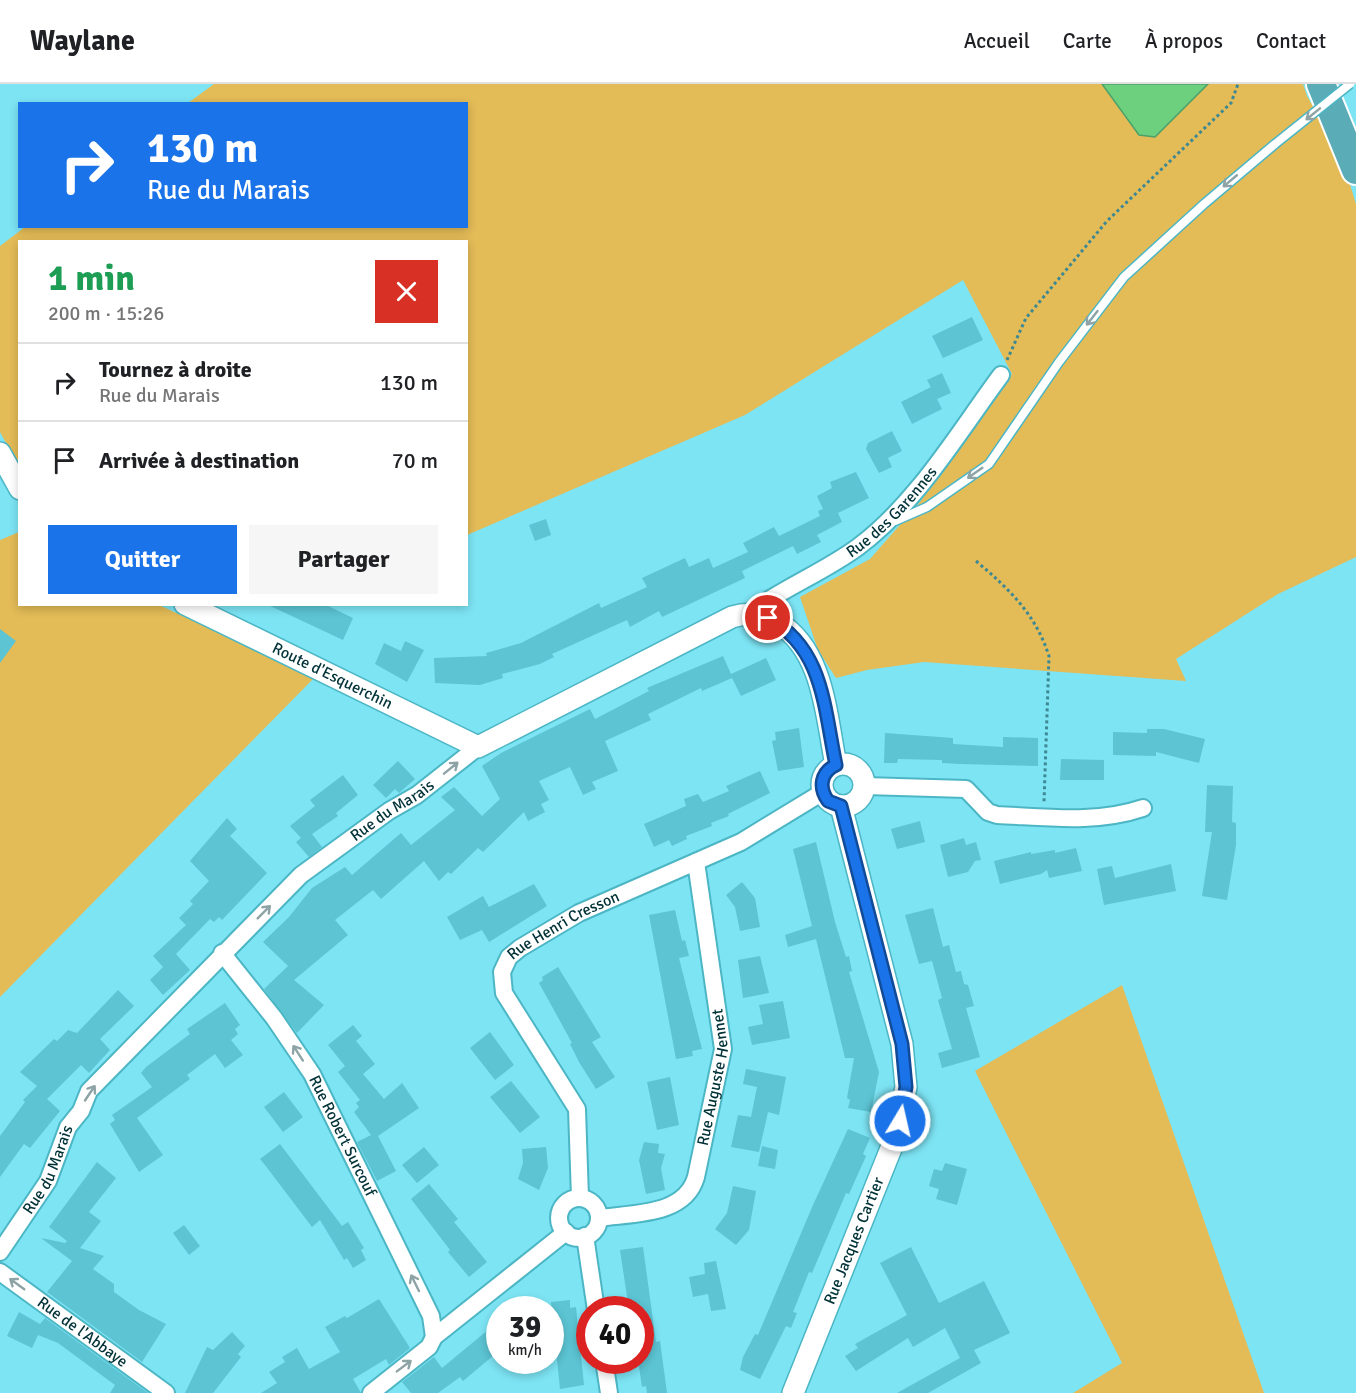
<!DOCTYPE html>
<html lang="fr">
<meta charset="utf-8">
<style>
body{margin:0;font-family:Signika,sans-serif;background:#f6f6f6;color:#202124;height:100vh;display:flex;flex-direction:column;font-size:22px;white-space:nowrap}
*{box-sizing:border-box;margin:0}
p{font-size:20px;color:#757577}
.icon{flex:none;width:33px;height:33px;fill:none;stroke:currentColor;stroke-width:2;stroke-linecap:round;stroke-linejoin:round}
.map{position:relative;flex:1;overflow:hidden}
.panel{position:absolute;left:18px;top:156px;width:450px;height:366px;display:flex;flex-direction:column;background:#fff;border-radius:0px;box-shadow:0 3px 9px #0003}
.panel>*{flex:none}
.hud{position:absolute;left:18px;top:18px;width:450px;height:126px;border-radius:0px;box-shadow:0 3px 9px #0003;background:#1a73e8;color:#fff;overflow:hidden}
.speed{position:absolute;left:486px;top:1212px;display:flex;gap:12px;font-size:30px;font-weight:700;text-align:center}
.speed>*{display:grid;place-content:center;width:78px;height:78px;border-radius:50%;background:#fff;box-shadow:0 3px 9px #0003;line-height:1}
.speed small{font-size:15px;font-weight:400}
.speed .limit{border:9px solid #d22;background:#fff;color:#111}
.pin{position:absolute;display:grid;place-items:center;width:51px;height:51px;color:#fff;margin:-26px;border:3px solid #fff;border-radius:50%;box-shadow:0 2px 6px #0007}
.me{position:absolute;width:66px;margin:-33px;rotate:9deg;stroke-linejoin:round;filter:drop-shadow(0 0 4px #0008)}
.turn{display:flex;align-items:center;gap:21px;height:126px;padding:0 30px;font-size:27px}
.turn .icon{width:78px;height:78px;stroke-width:2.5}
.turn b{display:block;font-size:42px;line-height:51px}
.round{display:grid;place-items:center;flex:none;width:63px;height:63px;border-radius:0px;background:#f6f6f6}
.headline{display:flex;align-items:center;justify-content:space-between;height:102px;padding:0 30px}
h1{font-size:36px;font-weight:700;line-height:45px;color:#1e9e55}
.primary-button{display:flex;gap:12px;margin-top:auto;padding:12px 30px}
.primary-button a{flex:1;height:69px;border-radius:0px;background:#1a73e8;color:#fff;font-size:24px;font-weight:700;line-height:69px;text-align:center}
.primary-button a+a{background:#f6f6f6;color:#202124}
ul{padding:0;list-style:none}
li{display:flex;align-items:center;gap:18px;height:78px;padding:0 30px;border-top:2px solid #e0e0e0}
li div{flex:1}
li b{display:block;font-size:22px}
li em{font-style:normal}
header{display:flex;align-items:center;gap:36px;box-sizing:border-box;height:84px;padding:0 30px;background:#fff;border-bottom:2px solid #e0e0e0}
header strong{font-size:28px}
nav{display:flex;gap:33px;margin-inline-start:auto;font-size:21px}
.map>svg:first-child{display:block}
</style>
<header>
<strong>Waylane</strong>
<nav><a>Accueil</a><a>Carte</a><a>À propos</a><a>Contact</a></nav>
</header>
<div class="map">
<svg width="1356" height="1309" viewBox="0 0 1356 1309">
<rect width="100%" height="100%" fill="#7de4f4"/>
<!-- green -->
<path fill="#e3bb57" d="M214,0H1102L1139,51L1155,53L1208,0H1303L1307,12L1340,68L1356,120V473L1278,510L1176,575L1186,597L924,578L867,586L836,594L818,566L800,513L870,475L920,418L1012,290L963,196L745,331L467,451L466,158H20L19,383L0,348V162L25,143L466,142V20L188,19Z
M19,448L20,520L159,521L315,593L0,913V456Z
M1122,901L1264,1309H1073L1122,1279L975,987Z"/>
<!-- water -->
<path fill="#6dd07e" stroke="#4da169" stroke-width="1.5" d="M1102,0H1208L1155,53L1139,51Z"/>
<!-- building -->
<path fill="#5cc4d3" d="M972,233L983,256L943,274L932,252Z
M942,289L951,309L937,315L927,296Z
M931,303L942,325L912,340L901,318Z
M892,347L902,367L888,374L892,383L879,389L866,365L868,359Z
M856,388L869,414L838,429L842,438L817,451L821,458L797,470L793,462L742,487L745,494L662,533L659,527L630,543L627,536L552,570L554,573L540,580L502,590L503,594L480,601L435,599L434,574L487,572L486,569L521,559L599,519L601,524L647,503L642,494L685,474L689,483L709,474L713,484L748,468L743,459L774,443L779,452L820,432L818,427L823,425L817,412L832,404L830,398Z
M546,435L551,451L535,457L529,441Z
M266,520H324L353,534L343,556Z
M0,545L16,557L0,579Z
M405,557L424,566L407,598L375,580L384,559L401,567Z
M723,572L731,590L766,574L776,596L741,612L732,594L702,607L701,604L648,630L651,636L605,657L618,687L592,698L596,705L583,711L570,683L539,697L549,716L541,720L545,728L528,737L524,728L483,768L478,764L451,790L448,788L439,797L424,777L381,815L373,806L335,836L348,851L294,896L324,921L297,949L264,905L288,882L263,858L289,833L312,804L345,783L352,791L401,749L411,761L455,726L441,713L454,703L482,732L500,715L482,682L501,669L590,625L595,635L649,607L647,604Z
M799,644L804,683L778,687L772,657L776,656L775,648Z
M1147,645H1164L1205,655L1199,679L1156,668V672L1113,671V648L1147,649Z
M885,649L953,654V660L1003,663V653L1038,654V682L960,680L942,679V676L898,675L897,679H884Z
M1061,675L1104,676V696H1060Z
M398,677L415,695L399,709L395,705L386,714L373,701Z
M760,687L770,709L728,730L729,732L711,739L712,742L686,752L687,755L672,762L669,756L654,763L644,740L686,722L684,715L698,710L703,718L729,707L726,702Z
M343,691L358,711L336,729L338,732L312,750L322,763L309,773L296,758L301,754L290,742L315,722L310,716Z
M1207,701L1233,702L1232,738L1236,739V761L1227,816L1202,812L1212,748H1205Z
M227,734L237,745L230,752L267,789L222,836L219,833L214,838L210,835L176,870L190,886L163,911L150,896L163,883L153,872L186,841L179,834L193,820L190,817L209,797L190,777Z
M920,737L925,758L897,765L891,745Z
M964,754L966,761L976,758L981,776L975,777L968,788L948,793L940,761Z
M816,758L835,838L846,873L849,872L852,887L849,888L879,988L871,1028L848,1024L850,1016L847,1014L854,974H845L816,855L788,863L785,851L812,842L793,765Z
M1076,764L1082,787L1049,794L1047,786L1041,790L1000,800L994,777L1031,768V770L1055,766V769Z
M1171,780L1176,807L1104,821L1097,785L1112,782L1115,794Z
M742,798L755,814L760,843L740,847L735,823L726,811Z
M534,800L547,822L489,858L482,846L460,856L447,833L483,812L489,823Z
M933,824L943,863L949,861L956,888L961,887L964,900L968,901L974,922L966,924L980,973L942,984L938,969L952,965L938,916L942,914L932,877L919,880L905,831Z
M675,826L682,857L685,856L689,872L679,874L702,965L692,967L693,972L676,975L649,831Z
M760,872L769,909L743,914L738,876Z
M558,883L601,953L592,958L615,993L596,1005L579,978L570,960L572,959L539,899L543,896L542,893Z
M118,906L134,922L100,955L110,966L89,989L81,981L47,1015L60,1027L30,1064L24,1060L0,1093V1052L25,1018L23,1016L37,1002L20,988L54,955L57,957L68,946L77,949Z
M783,917L790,954L752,961L748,943L763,940L759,921Z
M225,919L240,941L235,945L238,950L231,956L243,971L225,984L215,970L187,991L190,995L137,1034L163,1071L139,1088L110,1040L115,1036L112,1031L152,1003L141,989L146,983L190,950L187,945Z
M353,941L362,952L356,957L375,980L363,990L384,1015L402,999L419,1024L378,1052L396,1087L377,1097L357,1058L371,1051L354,1028L359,1023L356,1019L360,1016L338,988L345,982L328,961Z
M490,948L514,981L495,996L470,964Z
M746,985L786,993L779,1031L768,1028L759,1068L731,1063L738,1031L751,1033L757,1003L743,1000Z
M670,993L679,1041L657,1046L647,998Z
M511,997L540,1033L520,1049L490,1013Z
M284,1008L303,1033L283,1048L264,1023Z
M848,1045L870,1054L863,1070L866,1072L849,1110L846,1109L812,1189L809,1188L793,1228L797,1229L791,1244L786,1242L760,1295L740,1286L743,1273L755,1250L758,1251L813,1121Z
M644,1058L659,1060L658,1069L665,1070L661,1084L665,1106L646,1110L639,1076Z
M280,1060L342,1142L348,1138L364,1164L361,1166L366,1176L353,1184L347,1174L344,1176L320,1136L312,1143L265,1081L260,1075Z
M762,1062L778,1066L775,1085L758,1082Z
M424,1063L439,1081L417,1099L402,1081Z
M546,1063L548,1084L539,1106L518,1095L523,1079L522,1065Z
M97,1078L116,1094L89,1128L101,1137L80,1164L104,1172L93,1185L114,1200V1208L139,1226L166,1240L142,1278L47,1208L72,1177L41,1154L65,1159L67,1157L49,1143Z
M945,1079L967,1085L957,1121L936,1115L939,1105L929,1102L934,1085L942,1087Z
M429,1100L458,1135L454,1138L487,1178L469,1193L448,1168L450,1166L411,1115Z
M733,1102L756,1107L749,1146L736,1161L715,1145L727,1129Z
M184,1141L200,1162L189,1171L173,1149Z
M643,1163L656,1258L660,1257L667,1309H647L646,1302L642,1303L638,1276H640V1226H629L620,1166Z
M911,1163L939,1219L984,1197L1010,1249L974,1266L981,1279L928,1309H897L960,1274L945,1244L913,1263L908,1254L856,1287L845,1272L858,1264L855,1260L907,1231L880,1179Z
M716,1177L726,1225L711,1227L708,1210L693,1213L689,1193L705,1190L704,1179Z
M379,1215L410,1264L389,1281L386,1275L353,1295L361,1309H261L277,1299L269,1288L285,1278L282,1273L297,1264L309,1285L340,1268L325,1243L345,1232L347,1234Z
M570,1216V1224L576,1223L584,1301L560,1305L551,1218Z
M19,1228L40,1240L45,1234L148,1309H110L115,1301L58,1259L38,1251L32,1264L7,1252Z
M500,1236V1266L463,1297L460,1293L438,1309H411L402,1298L434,1273L442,1284Z
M232,1248L245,1262L238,1270L241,1273L213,1309H185L207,1263L213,1266Z"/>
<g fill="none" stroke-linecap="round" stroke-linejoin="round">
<!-- service casing -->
<g stroke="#4cb6c4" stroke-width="11">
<path id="service" d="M895,437L927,423L989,380L1059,278L1124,193L1204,120L1275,60"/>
</g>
<!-- minor casing -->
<g stroke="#4cb6c4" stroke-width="20">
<g id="minor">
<path id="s1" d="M749,529C783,504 824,488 858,463C917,419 958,349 1001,291"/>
<path d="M865,702L966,705L988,728L997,731C1046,733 1096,740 1143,724"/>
<path id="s2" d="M222,869L274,934L312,990L431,1232L434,1253"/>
<path id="s3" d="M580,1114L577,1025L504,909L502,888L509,873L520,864L579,829L741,758L823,708"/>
<circle cx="579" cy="1134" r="20"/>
<path id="s4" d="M599,1134C633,1129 685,1132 696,1093L723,965L696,778"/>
<path d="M585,1152L596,1226"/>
<path id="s5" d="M0,1168L48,1097L68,1043L81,1027L89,1007L301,791L389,727L417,711L478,663"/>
<path id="s6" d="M0,1188L166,1309"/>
<path d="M604,1276L609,1309"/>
<path d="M371,1309L429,1263L434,1253L566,1148"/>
</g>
</g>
<!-- tertiary casing -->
<g stroke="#4cb6c4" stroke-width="24">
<g id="tertiary">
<path d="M0,369L20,405"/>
<path id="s7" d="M185,520L478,663L732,533C749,528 762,530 777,538C824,566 826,632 836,681"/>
<circle cx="843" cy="701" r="21"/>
<path id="s8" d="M793,1309L896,1052L906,1003L902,960L841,722"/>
</g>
</g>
<!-- trunk casing -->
<g stroke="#fff" stroke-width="32">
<path id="trunk" d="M1321,0L1356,86"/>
</g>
<!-- path -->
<path stroke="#3d8893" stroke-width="3" stroke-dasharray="3 3" stroke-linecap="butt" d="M1007,276L1026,234L1107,137L1231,19L1238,0
M976,477C1009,505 1035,529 1049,572L1044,718"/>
<!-- service -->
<use href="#service" stroke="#fff" stroke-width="8"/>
<!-- minor -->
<use href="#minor" stroke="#fff" stroke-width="16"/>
<!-- tertiary -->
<use href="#tertiary" stroke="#fff" stroke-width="21"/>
<!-- trunk -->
<use href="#trunk" stroke="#5aacb7" stroke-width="28"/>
<!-- service-bridge casing -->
<g stroke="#4cb6c4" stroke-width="11" stroke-linecap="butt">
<path id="service-bridge" d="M1275,60L1350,0"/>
</g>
<!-- service-bridge -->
<use href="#service-bridge" stroke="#fff" stroke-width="8"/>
</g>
<!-- one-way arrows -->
<defs><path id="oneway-shaft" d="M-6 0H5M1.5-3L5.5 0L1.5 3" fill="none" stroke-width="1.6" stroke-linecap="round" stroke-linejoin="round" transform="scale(1.5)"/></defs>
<g stroke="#8da3a5">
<use href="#oneway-shaft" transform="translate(1313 30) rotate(141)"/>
<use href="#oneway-shaft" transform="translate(1230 97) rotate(140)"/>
<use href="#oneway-shaft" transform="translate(1092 234) rotate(128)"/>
<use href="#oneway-shaft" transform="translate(975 389) rotate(145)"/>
<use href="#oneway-shaft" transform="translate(451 684) rotate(-39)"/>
<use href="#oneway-shaft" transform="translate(264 828) rotate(-45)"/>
<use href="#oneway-shaft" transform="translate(298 969) rotate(-123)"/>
<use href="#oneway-shaft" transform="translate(90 1009) rotate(-56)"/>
<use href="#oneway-shaft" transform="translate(415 1199) rotate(-116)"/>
<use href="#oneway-shaft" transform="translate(17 1200) rotate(-144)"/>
<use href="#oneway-shaft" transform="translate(404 1282) rotate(-37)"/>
</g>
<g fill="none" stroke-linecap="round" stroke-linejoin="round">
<!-- route casing -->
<g stroke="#114b97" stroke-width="15">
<path id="route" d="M768,534C824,564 824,625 836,681C821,688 818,703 828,717L841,722L902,960L906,1003L900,1037"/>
</g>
<!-- route -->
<use href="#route" stroke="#1a73e8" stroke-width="10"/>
</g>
<g text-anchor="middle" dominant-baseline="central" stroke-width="4.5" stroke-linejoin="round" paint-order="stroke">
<!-- street labels -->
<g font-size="16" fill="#013238" stroke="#7de4f4">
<text stroke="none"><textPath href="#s1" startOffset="176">Rue des Garennes</textPath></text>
<text stroke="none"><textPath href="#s7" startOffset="164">Route d'Esquerchin</textPath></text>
<text stroke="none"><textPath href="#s5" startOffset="600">Rue du Marais</textPath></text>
<text stroke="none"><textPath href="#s3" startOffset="327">Rue Henri Cresson</textPath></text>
<text stroke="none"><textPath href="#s4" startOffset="214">Rue Auguste Hennet</textPath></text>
<text stroke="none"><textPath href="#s2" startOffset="220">Rue Robert Surcouf</textPath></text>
<text stroke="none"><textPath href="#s5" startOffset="96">Rue du Marais</textPath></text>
<text stroke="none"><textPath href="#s8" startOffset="164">Rue Jacques Cartier</textPath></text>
<text stroke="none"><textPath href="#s6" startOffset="102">Rue de l'Abbaye</textPath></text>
</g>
</g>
</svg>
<div class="speed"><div>39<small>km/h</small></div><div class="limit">40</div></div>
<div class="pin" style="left:768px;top:534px;background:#d93025"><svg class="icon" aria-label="arrive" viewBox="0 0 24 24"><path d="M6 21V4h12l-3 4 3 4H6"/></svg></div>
<svg class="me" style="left:900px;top:1037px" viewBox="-20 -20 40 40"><circle r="17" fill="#1a73e8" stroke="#fff" stroke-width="3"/><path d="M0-11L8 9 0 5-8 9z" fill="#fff"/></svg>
<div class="hud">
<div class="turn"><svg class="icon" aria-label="right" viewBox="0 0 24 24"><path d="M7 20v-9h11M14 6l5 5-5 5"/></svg><div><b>130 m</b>Rue du Marais</div></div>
</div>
<section class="panel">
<div class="headline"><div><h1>1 min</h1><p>200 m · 15:26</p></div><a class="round" style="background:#d93025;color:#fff"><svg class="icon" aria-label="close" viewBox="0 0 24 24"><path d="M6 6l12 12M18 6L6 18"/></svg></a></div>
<ul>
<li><svg class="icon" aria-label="right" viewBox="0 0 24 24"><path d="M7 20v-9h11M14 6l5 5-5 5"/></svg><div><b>Tournez à droite</b><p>Rue du Marais</p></div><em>130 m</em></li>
<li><svg class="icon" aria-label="arrive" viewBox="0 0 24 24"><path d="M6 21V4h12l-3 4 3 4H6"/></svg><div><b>Arrivée à destination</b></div><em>70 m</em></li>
</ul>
<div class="primary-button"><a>Quitter</a><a>Partager</a></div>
</section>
</div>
